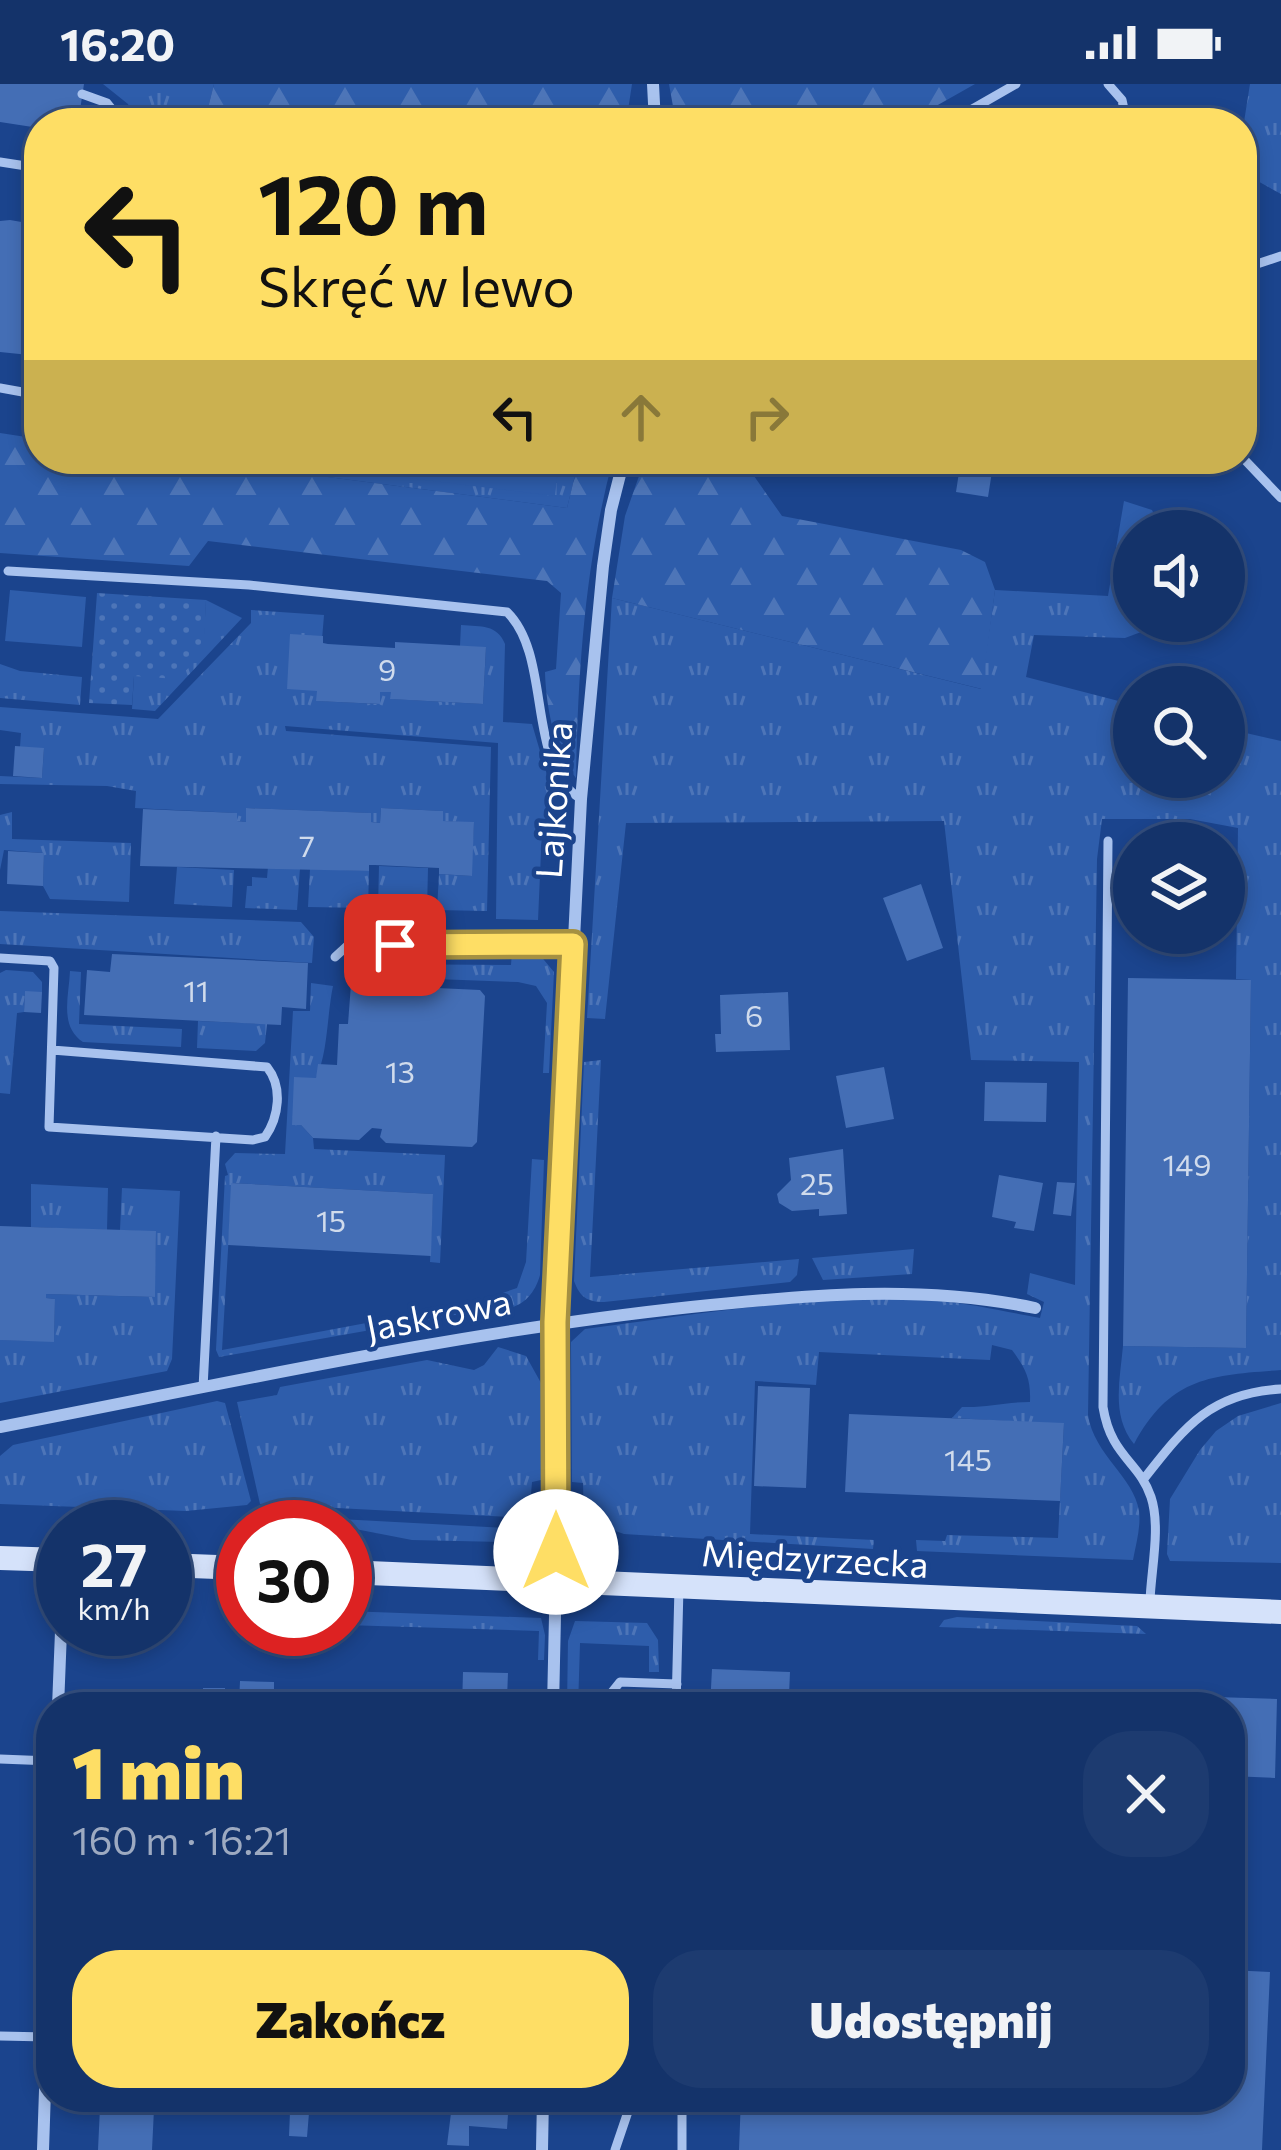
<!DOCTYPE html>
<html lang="pl">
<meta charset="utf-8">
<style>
body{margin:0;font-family:Commissioner,sans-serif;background:#1d3b70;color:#f1f3f6;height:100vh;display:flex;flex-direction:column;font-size:45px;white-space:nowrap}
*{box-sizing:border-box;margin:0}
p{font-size:39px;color:#9daac1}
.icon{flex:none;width:66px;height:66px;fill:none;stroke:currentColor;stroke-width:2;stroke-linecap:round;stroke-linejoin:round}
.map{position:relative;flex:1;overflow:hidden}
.sheet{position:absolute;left:36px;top:1608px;width:1209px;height:420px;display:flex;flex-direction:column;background:#14336a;border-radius:48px;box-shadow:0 6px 18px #0003,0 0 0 3px #334e7e}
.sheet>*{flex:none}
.banner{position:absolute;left:24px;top:24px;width:1233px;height:366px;border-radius:48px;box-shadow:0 6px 18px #0003,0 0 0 3px #334e7e;background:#fede65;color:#111;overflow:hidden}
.fabs{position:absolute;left:1113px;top:426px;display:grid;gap:24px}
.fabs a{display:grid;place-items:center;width:132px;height:132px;border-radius:50%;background:#14336a;box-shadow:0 6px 18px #0003,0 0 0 3px #334e7e;font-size:60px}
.speed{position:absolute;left:36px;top:1416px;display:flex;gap:24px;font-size:60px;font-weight:700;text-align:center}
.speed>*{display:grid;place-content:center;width:156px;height:156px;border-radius:50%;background:#14336a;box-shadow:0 6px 18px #0003,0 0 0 3px #334e7e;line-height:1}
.speed small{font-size:30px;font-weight:400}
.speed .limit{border:18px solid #d22;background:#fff;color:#111}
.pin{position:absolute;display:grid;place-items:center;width:102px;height:102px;color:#fff;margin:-51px;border-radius:24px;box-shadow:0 6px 18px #0006}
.me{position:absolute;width:132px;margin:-66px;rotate:0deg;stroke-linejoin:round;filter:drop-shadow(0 0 9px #0008)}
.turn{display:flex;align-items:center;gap:42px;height:252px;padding:0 36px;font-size:54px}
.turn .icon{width:156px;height:156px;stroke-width:2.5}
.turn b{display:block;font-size:84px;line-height:102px}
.lanes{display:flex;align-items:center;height:114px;padding:0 36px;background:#0003;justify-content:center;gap:60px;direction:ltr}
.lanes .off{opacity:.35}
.round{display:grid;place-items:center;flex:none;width:126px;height:126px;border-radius:48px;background:#1d3b70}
.overview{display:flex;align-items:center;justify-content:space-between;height:204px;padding:0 36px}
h1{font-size:72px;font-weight:800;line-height:90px;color:#fede65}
.primary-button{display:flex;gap:24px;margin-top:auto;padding:24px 36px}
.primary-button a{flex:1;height:138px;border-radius:48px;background:#fede65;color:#111;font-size:48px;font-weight:800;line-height:138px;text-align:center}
.primary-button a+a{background:#1d3b70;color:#f1f3f6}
.status{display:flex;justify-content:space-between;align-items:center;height:84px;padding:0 60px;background:#14336a;direction:ltr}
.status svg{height:33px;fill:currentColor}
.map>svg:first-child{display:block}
</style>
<div class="status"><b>16:20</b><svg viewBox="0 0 49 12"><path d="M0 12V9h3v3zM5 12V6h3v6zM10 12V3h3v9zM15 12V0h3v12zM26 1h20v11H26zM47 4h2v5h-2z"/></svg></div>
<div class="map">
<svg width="1281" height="2066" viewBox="0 0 1281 2066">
<defs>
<pattern id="grass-tufts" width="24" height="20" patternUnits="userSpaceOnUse" patternTransform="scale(3)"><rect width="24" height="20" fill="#2e5dab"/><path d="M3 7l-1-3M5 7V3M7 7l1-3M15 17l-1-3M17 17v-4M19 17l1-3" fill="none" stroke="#4d75b8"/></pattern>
<pattern id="forest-firs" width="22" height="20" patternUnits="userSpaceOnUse" patternTransform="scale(3)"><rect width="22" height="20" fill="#2e5dab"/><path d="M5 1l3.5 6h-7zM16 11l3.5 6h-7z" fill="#4d75b8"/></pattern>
<pattern id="park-dots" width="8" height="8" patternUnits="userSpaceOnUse" patternTransform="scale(3)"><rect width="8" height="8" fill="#2e5dab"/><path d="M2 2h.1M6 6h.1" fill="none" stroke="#4d75b8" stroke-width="1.8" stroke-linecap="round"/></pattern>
</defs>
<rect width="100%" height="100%" fill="#1b448d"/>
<!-- grass -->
<path fill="url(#grass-tufts)" d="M103,0H214L207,28L199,39H135L128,20Z
M1250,0H1281V110L1254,95L1244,38Z
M189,375H579L567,424Z
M1124,417L1152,426L1161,447H1134V537H1159L1157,542L1125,554L1034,551L1026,593L1134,621V693H1224V644L1281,657V1286C1210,1291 1170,1293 1134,1360C1111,1332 1120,1296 1123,1262L1246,1264L1251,896L1236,895L1238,744L1190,735H1102L1097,775L1088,1331C1094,1371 1134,1393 1139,1427C1141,1443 1136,1460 1133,1476L917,1467L916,1456L945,1457L947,1451L1058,1454L1064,1340L952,1334L962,1323C986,1324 1006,1318 1030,1318C1031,1295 1026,1285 1012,1266L992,1261L990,1276L819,1268L816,1301L755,1297L750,1450L874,1456L873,1465L624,1450L584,1436L583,1399L572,1398L571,1258L585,1245C702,1230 821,1208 939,1217C973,1220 1007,1228 1040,1234L1044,1218L1027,1210L1030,1189L1075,1201L1079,978L971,976L944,737L626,739L605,935L587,934L612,514L981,605L995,506L1108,512Z
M206,516L242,534L155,627L132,625L134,592L203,569Z
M251,526L324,531L317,617L379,620L380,608H391V615L483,620L486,564L460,562L461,541C481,543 497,540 505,560L503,638L532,640L559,732L542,745L538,836L496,835L498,659L285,642L286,647L491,663L487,827L437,826L439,790L471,792L474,739L443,737V727L381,724L380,739L371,738L370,729L247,724L246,738L237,737L236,729L135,724L136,707L107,702L0,700V692L42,694L44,665L20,663L21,649L0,646V623L158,635L251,539Z
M0,580L20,587L82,593L80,621L0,614Z
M12,728V755L131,759L129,818L50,815L43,802L44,769L4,766L0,786V731Z
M379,782L428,784L427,825H378Z
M177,783L234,786L232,823L174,820Z
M268,783L300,784L297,826L245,824L247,802H252V793L267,794Z
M310,785L369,787L368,824L308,823Z
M0,827L301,838L314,853L312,879L0,860Z
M512,868L539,870L554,888L549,989H543L547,919L536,902L518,898L354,892L360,880L511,881Z
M6,886L33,888L42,898V908H25L24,928L17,929L10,1010L0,1009V889Z
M70,887L81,888L79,940L182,945L181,963L83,958C59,942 69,912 70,887Z
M311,899L333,902C327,930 328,969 316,994H294L301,1041L313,1054L314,1065L445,1071L440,1179L430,1178L433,1110L232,1099L222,1266L468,1220L466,1229L219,1273L216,1266L225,1092L228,1091L225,1080L235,1069L285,1070L293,927H310Z
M198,937L267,940L265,959L256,967L197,964Z
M601,976L590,1193L799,1175L797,1191L790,1198L604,1218C587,1218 580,1213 574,1197L584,978Z
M532,1075L544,1076L540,1191C534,1213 518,1228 494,1224L485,1215L517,1204L526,1178Z
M31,1100L108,1104L107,1146L31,1143Z
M122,1104L180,1107L172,1275L167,1287L0,1319V1256L54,1257L55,1215L46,1214V1210L154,1213L156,1148L120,1146Z
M914,1165L912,1190L823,1196L812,1174Z
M498,1263L526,1272L541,1299V1396L532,1398L529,1434L260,1420L237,1318L277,1311L280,1303L427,1276L474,1286L484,1281Z
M217,1317L225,1319L251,1417L247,1421L186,1427L0,1420V1372L13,1361Z
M1281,1319V1479L1170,1477L1167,1470L1170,1415L1200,1366L1216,1347L1238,1332Z
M320,1434L526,1445L517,1455L503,1458L412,1456L345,1443H319Z
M345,1527L541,1534L545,1551L544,1576H538L539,1547L345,1541Z
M957,1533L1137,1542L1146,1550L939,1543L944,1536Z
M575,1537L647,1539L658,1556L659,1588H649V1562L580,1559L578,1623H567L568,1557Z"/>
<!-- forest -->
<path fill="url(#forest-firs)" d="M214,0H632L626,39H199L207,28Z
M669,0H975L906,39H676Z
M0,349L39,355V375H189L567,424L579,375H613C585,480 578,585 576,694C554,668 546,621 545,588L556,585L561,509L547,497L208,457L189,482L0,469Z
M645,375H742L782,432L961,466L985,478L995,506L982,605L612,514L625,432Z"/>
<!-- park -->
<path fill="url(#park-dots)" d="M97,509L206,516L204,569L177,595L134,592L132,621L89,619Z"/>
<!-- pitch -->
<path fill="#2e5dab" d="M255,375H559L555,412Z
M10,506L86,513L82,563L5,557Z"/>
<!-- building -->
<path fill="#446eb5" d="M0,0H84L78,39H39V44L0,38Z
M10,136L39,141V272L0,268V137Z
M961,375H994L988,413L956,408Z
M290,550L323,552V559L328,560L395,564V558L486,563L483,620L390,615L391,608H380V620L316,617L317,607L287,605Z
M15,662L44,664L42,694L13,692Z
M246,724L371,729V738L380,739L381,724L443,727V737L474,738L472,792L439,790V784L375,781H369V787L140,782L143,725L237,729V737L246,738Z
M8,767L44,769L43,802L7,800Z
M921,800L943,864L907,877L883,814Z
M112,870L308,879L306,925L282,923L281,941L84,931L87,886L110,888Z
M1128,894L1251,896L1246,1264L1123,1262Z
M351,900L480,906L485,912L477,1058L472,1063L386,1059L380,1053L382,1045L372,1044L359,1056L313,1054L301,1041H292L294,993L316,994L318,980L337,981L339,940H348Z
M25,907L42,908L41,929L24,928Z
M788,908L790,966L716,968L715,950H721L720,911Z
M884,983L894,1035L846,1044L836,992Z
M985,998L1047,999L1046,1038L984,1037Z
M843,1065L847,1130L819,1132V1125L792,1127L779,1119L777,1110L791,1096L789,1074Z
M999,1091L1043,1099L1034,1147L1014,1144L1016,1138L992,1133Z
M1057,1098L1075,1099L1071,1132L1053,1130Z
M231,1099L433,1110L431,1172L228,1161Z
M0,1142L156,1147L155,1213L46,1210V1214L55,1215L54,1258L0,1256Z
M758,1302L810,1304L806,1404L754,1402Z
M849,1330L1064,1339L1060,1417L845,1408Z
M712,1585L790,1588L789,1611L1042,1619V1623H710Z
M463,1588L508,1589L507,1615H499V1623H462Z
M240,1597L274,1598V1623H203V1604H225V1618L239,1619Z
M1183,1612L1277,1615L1275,1694L1230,1692V1623H1183Z
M1230,1886L1270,1888L1262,2066H739L741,2013H1230Z
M453,2013L509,2016L507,2045L469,2042V2062L447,2061Z
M100,2023L154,2025L152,2066H98Z
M290,2028L309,2029L307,2053L289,2052Z"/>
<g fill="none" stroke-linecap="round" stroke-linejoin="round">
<!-- service -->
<path stroke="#a8c2ee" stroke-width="9" d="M1108,0L1122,16L1127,39
M82,10L107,19L123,39
M948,39L1016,0
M0,78L39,84
M1242,185L1281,172
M0,304L39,311
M1242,373L1281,414
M8,487L249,501L507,528C553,573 525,681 581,715
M1108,757L1103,1323C1111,1373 1139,1377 1151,1413C1161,1443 1151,1486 1150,1517
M335,873L347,862L573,860
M0,874L50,877L54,884L49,1043L253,1056L265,1053C279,1033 283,1003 267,983L52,966
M203,1304L216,1052
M1143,1396C1184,1344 1209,1309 1281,1305
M612,1623V1608L620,1598L677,1600
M676,1623L679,1503
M0,1675L51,1677
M0,1952L47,1953
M615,2066L633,2013
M682,2066V2013"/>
<!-- minor -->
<path stroke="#a8c2ee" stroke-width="12" d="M653,0L655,39
M0,1343C229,1299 458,1248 691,1223C807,1211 920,1200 1035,1224
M58,1623L63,1497
M553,1623L557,1440L555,1237L581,715L603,482L611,426L624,375
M43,2066L51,1827
M542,2066L543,2013"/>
<!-- secondary -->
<path stroke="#d5e2fa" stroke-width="24" d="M0,1474L63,1476
M165,1481L243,1484
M345,1488L1281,1528"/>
</g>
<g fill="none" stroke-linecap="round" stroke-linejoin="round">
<!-- route casing -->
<g stroke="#a59042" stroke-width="30">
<path id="route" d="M395,861L573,860L555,1238L556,1468"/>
</g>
<!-- route -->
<use href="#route" stroke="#fede65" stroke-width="21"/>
</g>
<g text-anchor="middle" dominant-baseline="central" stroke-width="9" stroke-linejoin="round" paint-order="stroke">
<!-- number labels -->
<g font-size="30" fill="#d0dbec">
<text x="387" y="584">9</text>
<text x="307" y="760">7</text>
<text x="196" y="905">11</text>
<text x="754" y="930">6</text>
<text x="400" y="986">13</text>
<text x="1187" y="1079">149</text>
<text x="817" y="1098">25</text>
<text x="331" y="1135">15</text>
<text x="968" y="1374">145</text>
</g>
<!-- street labels -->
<g font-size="36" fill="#fff" stroke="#1b448d">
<text transform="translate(552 716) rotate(-86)">Lajkonika</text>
<text transform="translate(438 1229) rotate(-11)">Jaskrowa</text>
<text transform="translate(815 1473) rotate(3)">Międzyrzecka</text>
</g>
</g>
</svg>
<div class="fabs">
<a><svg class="icon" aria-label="sound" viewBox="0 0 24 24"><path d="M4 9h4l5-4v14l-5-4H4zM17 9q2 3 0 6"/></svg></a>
<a><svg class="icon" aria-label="search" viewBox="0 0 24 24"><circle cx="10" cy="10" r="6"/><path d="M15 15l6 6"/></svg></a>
<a><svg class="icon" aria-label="layers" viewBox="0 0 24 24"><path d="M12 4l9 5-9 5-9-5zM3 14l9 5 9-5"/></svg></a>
</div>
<div class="speed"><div>27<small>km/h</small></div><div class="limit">30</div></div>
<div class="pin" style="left:395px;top:861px;background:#d93025"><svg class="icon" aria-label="arrive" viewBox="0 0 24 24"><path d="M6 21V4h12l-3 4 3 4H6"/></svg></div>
<svg class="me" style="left:556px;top:1468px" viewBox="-20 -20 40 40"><circle r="19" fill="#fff"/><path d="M0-13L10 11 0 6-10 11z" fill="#fede65"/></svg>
<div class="banner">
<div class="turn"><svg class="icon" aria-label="left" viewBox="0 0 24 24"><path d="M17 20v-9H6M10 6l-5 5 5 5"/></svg><div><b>120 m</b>Skręć w lewo</div></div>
<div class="lanes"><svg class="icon" aria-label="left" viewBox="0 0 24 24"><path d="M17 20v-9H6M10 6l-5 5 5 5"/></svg><svg class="icon off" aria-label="ahead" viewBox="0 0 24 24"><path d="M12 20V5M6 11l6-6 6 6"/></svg><svg class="icon off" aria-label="right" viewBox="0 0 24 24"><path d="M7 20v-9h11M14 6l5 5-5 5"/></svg></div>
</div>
<section class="sheet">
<div class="overview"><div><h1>1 min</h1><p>160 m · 16:21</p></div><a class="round"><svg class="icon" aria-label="close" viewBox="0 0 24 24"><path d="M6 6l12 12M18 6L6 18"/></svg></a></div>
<div class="primary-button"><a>Zakończ</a><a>Udostępnij</a></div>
</section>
</div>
